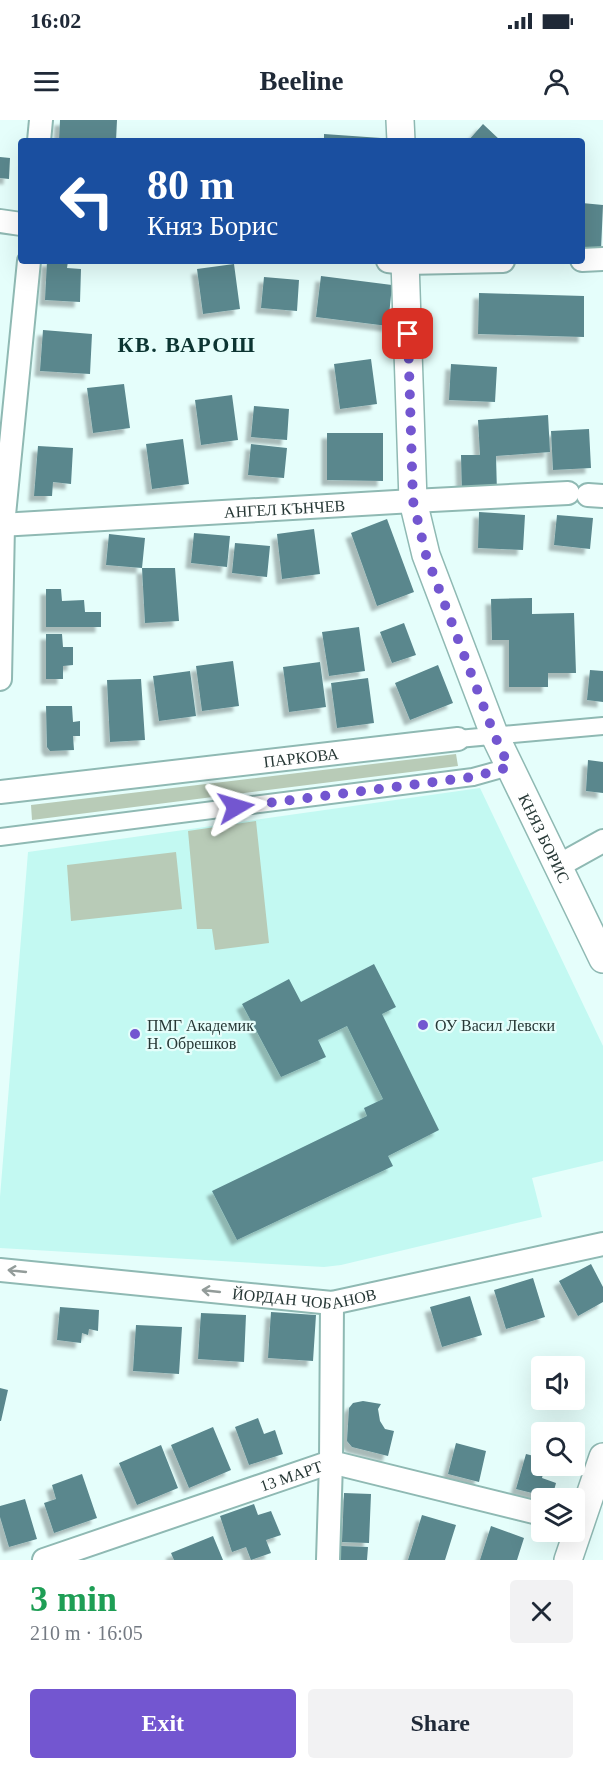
<!DOCTYPE html>
<meta charset="utf-8">
<style>
body{margin:0;font-family:Georgia,serif;background:#f2f2f3;color:#1f2937;height:100vh;display:flex;flex-direction:column;font-size:22px;white-space:nowrap}
*{box-sizing:border-box;margin:0}
p{font-size:20px;color:#747a83}
.icon{flex:none;width:33px;height:33px;fill:none;stroke:currentColor;stroke-width:2;stroke-linecap:round;stroke-linejoin:round}
.map{position:relative;height:1440px;overflow:hidden}
.panel{display:flex;flex-direction:column;background:#fff;flex:1}
.panel>*{flex:none}
.guide{position:absolute;left:18px;top:18px;width:567px;height:126px;border-radius:6px;box-shadow:0 6px 24px #0002;background:#1a4fa0;color:#fff;overflow:hidden}
.fabs{position:absolute;left:531px;top:1236px;display:grid;gap:12px}
.fabs a{display:grid;place-items:center;width:54px;height:54px;border-radius:6px;background:#fff;box-shadow:0 6px 24px #0002;font-size:30px}
.pin{position:absolute;display:grid;place-items:center;width:51px;height:51px;color:#fff;margin:-26px;border-radius:12px;box-shadow:0 3px 9px #0006}
.me{position:absolute;width:66px;margin:-33px;rotate:83deg;stroke-linejoin:round;filter:drop-shadow(0 0 4px #0008)}
.turn{display:flex;align-items:center;gap:21px;height:126px;padding:0 30px;font-size:27px}
.turn .icon{width:78px;height:78px;stroke-width:2.5}
.turn b{display:block;font-size:42px;line-height:51px}
.round{display:grid;place-items:center;flex:none;width:63px;height:63px;border-radius:6px;background:#f2f2f3}
.headline{display:flex;align-items:center;justify-content:space-between;height:102px;padding:0 30px}
h1{font-size:36px;font-weight:800;line-height:45px;color:#1e9e55}
.action{display:flex;gap:12px;margin-top:auto;padding:12px 30px}
.action a{flex:1;height:69px;border-radius:6px;background:#7356d0;color:#fff;font-size:24px;font-weight:800;line-height:69px;text-align:center}
.action a+a{background:#f2f2f3;color:#1f2937}
.status{display:flex;justify-content:space-between;align-items:center;height:42px;padding:0 30px;background:#fff;direction:ltr}
.status svg{height:16px;fill:currentColor}
header{display:flex;justify-content:space-between;align-items:center;height:78px;padding:0 30px;background:#fff;font-size:27px;font-weight:800}
.map>svg:first-child{display:block}
</style>
<div class="status"><b>16:02</b><svg viewBox="0 0 49 12"><path d="M0 12V9h3v3zM5 12V6h3v6zM10 12V3h3v9zM15 12V0h3v12zM26 1h20v11H26zM47 4h2v5h-2z"/></svg></div>
<header><svg class="icon" aria-label="menu" viewBox="0 0 24 24"><path d="M4 6h16M4 12h16M4 18h16"/></svg>Beeline<svg class="icon" aria-label="person" viewBox="0 0 24 24"><circle cx="12" cy="8" r="4"/><path d="M4 21q1-7 8-7t8 7"/></svg></header>
<div class="map">
<svg width="603" height="1440" viewBox="0 0 603 1440">
<defs>
<filter id="shadow"><feDropShadow dx="-5.5" dy="5.5" stdDeviation="1.5" flood-color="#0004"/></filter>
</defs>
<rect width="100%" height="100%" fill="#e5fefb"/>
<!-- built -->
<path fill="#c3f9f2" d="M480,668L603,926V1041L532,1058L542,1097L341,1145L324,1147L0,1128V1077L28,732Z"/>
<!-- green -->
<path fill="#b8cbb7" d="M456,634L458,646L32,700L31,685Z
M256,701L269,823L215,830L212,809H197L188,711Z
M176,732L182,789L71,801L67,745Z"/>
<!-- building -->
<path fill="#5a878d" filter="url(#shadow)" d="M60,0H117L116,21H59Z
M483,4L501,21H468Z
M324,14L381,18V21H324Z
M0,37L10,38L9,59L0,58Z
M582,83L603,85L601,130L582,129Z
M47,141H68L67,148L81,149L80,182L45,180Z
M234,144L240,189L203,194L197,149Z
M321,156L392,165L388,206L316,197Z
M264,157L299,160L297,191L261,188Z
M479,173L584,176V217L478,214Z
M43,210L92,214L90,254L40,251Z
M371,239L377,284L340,289L334,244Z
M451,244L497,247L495,282L449,280Z
M124,264L130,308L93,313L87,268Z
M232,275L238,320L201,325L195,280Z
M254,286L289,289L287,320L251,317Z
M548,295L550,332L496,336L497,373H462L461,335H480L478,300Z
M589,309L591,348L553,350L551,311Z
M327,313H383V361L327,360Z
M183,319L189,364L152,369L146,324Z
M251,324L287,328L284,358L248,355Z
M38,326L73,328L71,364L53,362L52,376H34Z
M479,392L525,395L523,430L478,428Z
M557,395L593,398L590,429L554,425Z
M387,399L414,472L377,486L351,413Z
M314,409L320,454L282,459L277,414Z
M194,413L230,416L227,447L191,443Z
M109,414L145,418L142,448H175L179,501L145,503L142,448L106,445Z
M235,423L270,426L267,457L232,453Z
M46,469H61L62,481L84,480L85,492H101V507H46Z
M532,478V494L574,493L576,553H548V567H509V520H492L491,479Z
M404,503L416,535L392,543L380,512Z
M359,507L365,551L329,556L322,512Z
M46,514H62L63,527H73V545L63,546V559H46Z
M233,541L239,586L202,591L196,546Z
M320,542L326,587L289,592L283,547Z
M438,545L453,583L410,600L395,563Z
M590,550L603,551V582L587,580Z
M190,551L196,596L159,601L153,556Z
M368,558L374,603L337,608L331,563Z
M141,559L145,620L110,622L107,560Z
M46,586H72L73,602L80,601V616H73L74,630L50,631L47,627Z
M588,640L603,642V673L586,671Z
M374,844L396,887L382,894L439,1010L388,1036L393,1046L237,1120L212,1071L367,996L364,988L383,979L347,906L318,920L326,937L281,957L242,884L289,859L301,882Z
M591,1144L603,1167V1182L578,1196L559,1161Z
M533,1158L545,1197L506,1209L494,1170Z
M470,1176L482,1215L442,1227L430,1187Z
M60,1187L99,1190L98,1211L89,1209L88,1215L82,1213L81,1223L57,1220Z
M271,1192L316,1195L313,1241L268,1238Z
M201,1193L246,1195L244,1242L198,1239Z
M136,1205L182,1207L179,1254L133,1251Z
M548,1236L581,1246L575,1265L574,1246H545Z
M0,1268L8,1270L1,1301H0Z
M363,1281L381,1284L378,1289L380,1301L385,1309L394,1311L388,1336L352,1327L347,1321L349,1288L353,1283Z
M258,1298L264,1314L275,1310L283,1334L249,1345L235,1307Z
M213,1307L231,1350L189,1368L171,1325Z
M456,1323L486,1331L479,1362L448,1354Z
M161,1325L178,1368L137,1385L119,1343Z
M526,1334L542,1338V1346H545L542,1358L556,1363L552,1378L516,1369Z
M82,1354L97,1398L54,1413L44,1383L56,1379L52,1365Z
M344,1373L371,1374L369,1423L342,1422Z
M25,1379L37,1419L9,1427L0,1397V1386Z
M254,1384L258,1395L271,1391L281,1415L266,1420L271,1433L251,1440L246,1427L232,1432L220,1396Z
M422,1395L456,1405L445,1440H408Z
M491,1406L524,1418L517,1440H480Z
M213,1416L223,1440H174L171,1433Z
M341,1426L368,1427L367,1440H340Z"/>
<g fill="none" stroke-linecap="round" stroke-linejoin="round">
<!-- pedestrian casing -->
<g stroke="#8fb9b3" stroke-width="20">
<path id="pedestrian" d="M458,619L603,606
M0,717L473,657L509,647"/>
</g>
<!-- minor casing -->
<g stroke="#8fb9b3" stroke-width="26">
<g id="minor">
<path d="M39,21L41,0"/>
<path d="M0,101L21,104"/>
<path d="M582,140L603,139"/>
<path d="M388,141L405,143L503,141"/>
<path d="M588,375L603,376"/>
<path id="s1" d="M0,405L413,381L568,373"/>
<path d="M0,559L3,405L29,141"/>
<path id="s2" d="M0,672L458,619"/>
<path d="M558,746L603,721"/>
<path id="s3" d="M0,1150L332,1183L603,1124"/>
<path id="s4" d="M44,1440L331,1342L542,1394"/>
<path d="M328,1440L331,1342L332,1183"/>
</g>
</g>
<!-- tertiary casing -->
<g stroke="#8fb9b3" stroke-width="30">
<g id="tertiary">
<path d="M400,0L401,21"/>
<path id="s5" d="M405,141L413,381L426,435L494,614L603,839"/>
<path d="M568,1440L603,1337"/>
</g>
</g>
<!-- pedestrian -->
<use href="#pedestrian" stroke="#fff" stroke-width="16"/>
<!-- minor -->
<use href="#minor" stroke="#fff" stroke-width="22"/>
<!-- tertiary -->
<use href="#tertiary" stroke="#fff" stroke-width="27"/>
</g>
<!-- one-way arrows -->
<defs><path id="oneway-shaft" d="M-6 0H5M1.5-3L5.5 0L1.5 3" fill="none" stroke-width="1.6" stroke-linecap="round" stroke-linejoin="round" transform="scale(1.5)"/></defs>
<g stroke="#939c9a">
<use href="#oneway-shaft" transform="translate(17 1151) rotate(-174)"/>
<use href="#oneway-shaft" transform="translate(211 1171) rotate(-174)"/>
</g>
<g fill="none" stroke-linecap="round" stroke-linejoin="round">
<!-- route -->
<path stroke="#7356d0" stroke-width="10" stroke-dasharray="0 18" d="M236,687L473,657L509,647L494,614L426,435L413,381L408,214"/>
</g>
<!-- markers -->
<g fill="#7356d0" stroke="#e5fefb" stroke-width="2">
<circle cx="423" cy="905" r="6"/>
<circle cx="135" cy="914" r="6"/>
</g>
<g text-anchor="middle" dominant-baseline="central" stroke-width="4.5" stroke-linejoin="round" paint-order="stroke">
<!-- street labels -->
<g font-size="16" fill="#273836" stroke="#e5fefb">
<text stroke="none"><textPath href="#s1" startOffset="285">АНГЕЛ КЪНЧЕВ</textPath></text>
<text stroke="none"><textPath href="#s2" startOffset="303">ПАРКОВА</textPath></text>
<text stroke="none"><textPath href="#s5" startOffset="603">КНЯЗ БОРИС</textPath></text>
<text stroke="none"><textPath href="#s3" startOffset="306">ЙОРДАН ЧОБАНОВ</textPath></text>
<text stroke="none"><textPath href="#s4" startOffset="261">13 МАРТ</textPath></text>
</g>
<!-- poi labels -->
<g font-size="16" fill="#273836" stroke="#e5fefb" text-anchor="start">
<text x="147" y="905">ПМГ Академик<tspan x="147" dy="18">Н. Обрешков</tspan></text>
<text x="435" y="905">ОУ Васил Левски</text>
</g>
<!-- district labels -->
<g font-size="22" font-weight="bold" letter-spacing="1.5" fill="#0c3532" stroke="#e5fefb">
<text x="187" y="224">КВ. ВАРОШ</text>
</g>
</g>
</svg>
<div class="fabs">
<a><svg class="icon" aria-label="sound" viewBox="0 0 24 24"><path d="M4 9h4l5-4v14l-5-4H4zM17 9q2 3 0 6"/></svg></a>
<a><svg class="icon" aria-label="search" viewBox="0 0 24 24"><circle cx="10" cy="10" r="6"/><path d="M15 15l6 6"/></svg></a>
<a><svg class="icon" aria-label="layers" viewBox="0 0 24 24"><path d="M12 4l9 5-9 5-9-5zM3 14l9 5 9-5"/></svg></a>
</div>
<div class="pin" style="left:408px;top:214px;background:#d93025"><svg class="icon" aria-label="arrive" viewBox="0 0 24 24"><path d="M6 21V4h12l-3 4 3 4H6"/></svg></div>
<svg class="me" style="left:236px;top:687px" viewBox="-20 -20 40 40"><path d="M0-17L14 15 0 8-14 15z" fill="#7356d0" stroke="#fff" stroke-width="4"/></svg>
<div class="guide">
<div class="turn"><svg class="icon" aria-label="left" viewBox="0 0 24 24"><path d="M17 20v-9H6M10 6l-5 5 5 5"/></svg><div><b>80 m</b>Княз Борис</div></div>
</div>
</div>
<section class="panel">
<div class="headline"><div><h1>3 min</h1><p>210 m · 16:05</p></div><a class="round"><svg class="icon" aria-label="close" viewBox="0 0 24 24"><path d="M6 6l12 12M18 6L6 18"/></svg></a></div>
<div class="action"><a>Exit</a><a>Share</a></div>
</section>
